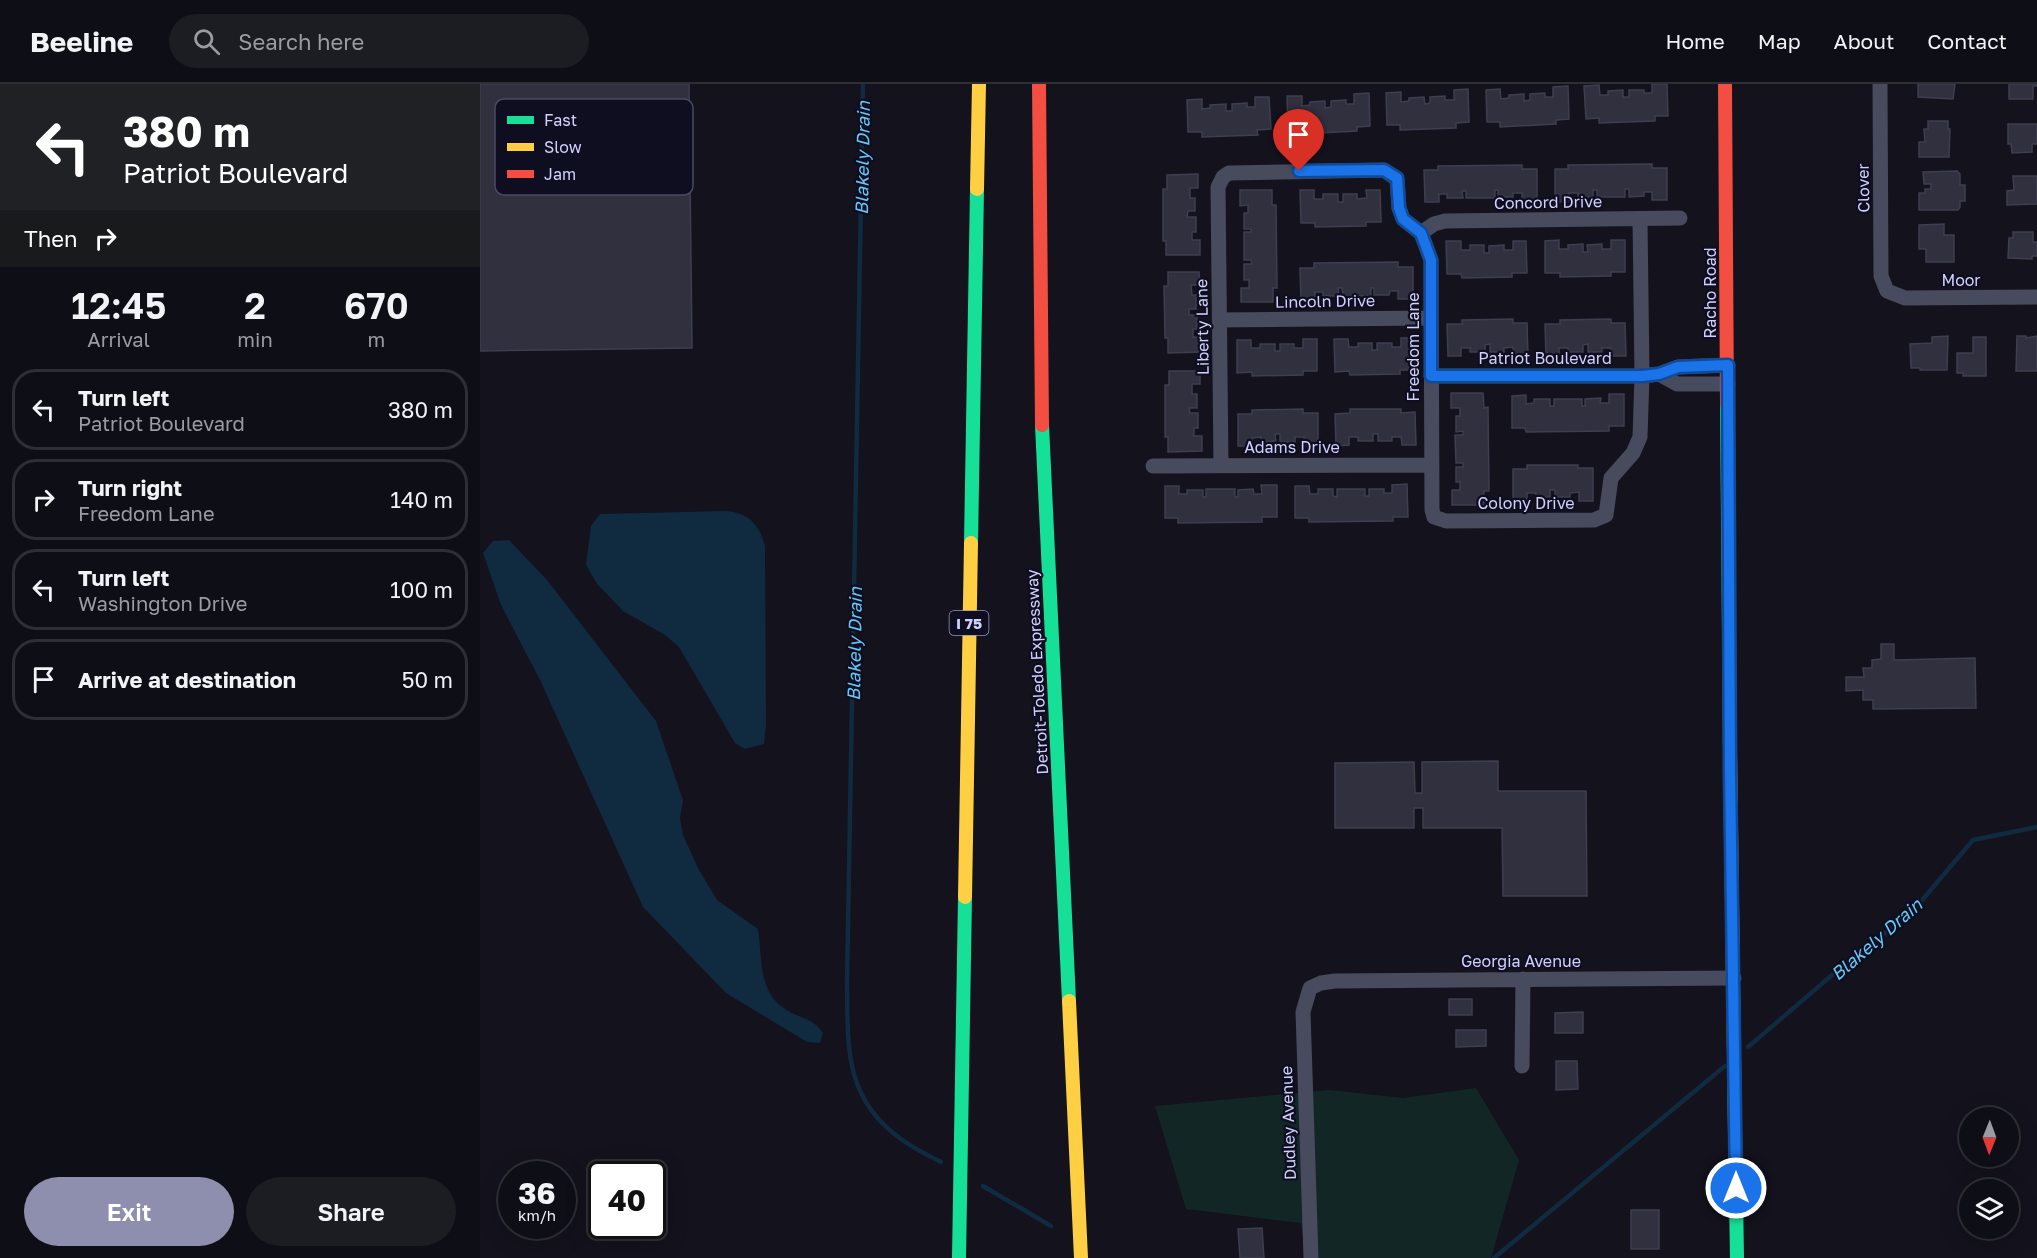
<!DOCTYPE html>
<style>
body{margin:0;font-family:"Golos Text",sans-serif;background:#1c1c23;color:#f1f3f6;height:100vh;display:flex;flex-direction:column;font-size:22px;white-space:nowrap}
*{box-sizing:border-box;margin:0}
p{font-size:20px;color:#9b9ca1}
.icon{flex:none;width:33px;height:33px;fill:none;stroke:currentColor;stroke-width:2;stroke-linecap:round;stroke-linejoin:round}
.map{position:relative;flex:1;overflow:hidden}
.drawer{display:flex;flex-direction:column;background:#0e0e16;width:480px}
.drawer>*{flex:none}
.hud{background:#202124;color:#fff;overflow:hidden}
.needle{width:39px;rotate:181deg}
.buttons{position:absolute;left:1479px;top:1023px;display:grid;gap:12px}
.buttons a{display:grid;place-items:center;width:60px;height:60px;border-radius:50%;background:#0e0e16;box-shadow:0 6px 24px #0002,0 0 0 2px #2e2e35;font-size:30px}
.speed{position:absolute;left:18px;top:1077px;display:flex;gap:12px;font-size:30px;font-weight:700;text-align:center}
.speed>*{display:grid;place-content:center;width:78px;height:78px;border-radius:50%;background:#0e0e16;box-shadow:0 6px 24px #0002,0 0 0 2px #2e2e35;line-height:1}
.speed small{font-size:15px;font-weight:400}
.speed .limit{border:3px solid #111;border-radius:9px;background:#fff;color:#111}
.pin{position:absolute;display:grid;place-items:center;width:51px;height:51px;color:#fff;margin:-62px -26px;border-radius:50% 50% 50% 0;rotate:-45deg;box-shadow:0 0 6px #0007}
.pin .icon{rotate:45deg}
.me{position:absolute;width:66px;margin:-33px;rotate:0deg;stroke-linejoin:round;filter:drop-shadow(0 0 4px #0008)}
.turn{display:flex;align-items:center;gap:21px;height:126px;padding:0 24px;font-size:27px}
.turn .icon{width:78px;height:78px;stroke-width:2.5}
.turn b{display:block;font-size:42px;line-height:51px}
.then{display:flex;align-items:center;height:57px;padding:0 24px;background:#0003;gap:12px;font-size:22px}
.eta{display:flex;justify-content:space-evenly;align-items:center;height:102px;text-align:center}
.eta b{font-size:36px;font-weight:600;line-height:42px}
.button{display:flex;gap:12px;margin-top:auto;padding:12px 24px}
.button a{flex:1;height:69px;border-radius:36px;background:#8e8fae;color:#fff;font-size:24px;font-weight:600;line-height:69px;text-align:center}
.button a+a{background:#1c1c23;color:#f1f3f6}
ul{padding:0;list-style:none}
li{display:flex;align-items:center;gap:18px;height:81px;margin:0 12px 9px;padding:0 12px;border:3px solid #2e2e35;border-radius:24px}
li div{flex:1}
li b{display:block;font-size:22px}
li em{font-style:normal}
header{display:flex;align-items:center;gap:36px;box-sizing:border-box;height:84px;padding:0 30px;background:#0e0e16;border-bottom:2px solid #2e2e35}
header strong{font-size:28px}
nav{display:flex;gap:33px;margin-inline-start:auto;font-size:21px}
.search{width:420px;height:54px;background:#1c1c23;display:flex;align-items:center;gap:15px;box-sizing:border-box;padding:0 21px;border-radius:33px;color:#9b9ca1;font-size:22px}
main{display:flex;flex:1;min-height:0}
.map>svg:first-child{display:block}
</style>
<header>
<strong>Beeline</strong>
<div class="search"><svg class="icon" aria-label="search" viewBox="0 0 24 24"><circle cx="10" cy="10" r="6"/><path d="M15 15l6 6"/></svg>Search here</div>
<nav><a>Home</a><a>Map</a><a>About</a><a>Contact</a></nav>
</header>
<main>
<section class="drawer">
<div class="hud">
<div class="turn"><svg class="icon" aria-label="left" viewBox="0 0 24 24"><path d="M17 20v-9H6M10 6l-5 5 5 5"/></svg><div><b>380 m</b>Patriot Boulevard</div></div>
<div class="then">Then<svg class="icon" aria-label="right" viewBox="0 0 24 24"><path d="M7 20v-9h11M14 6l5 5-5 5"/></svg></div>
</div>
<div class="eta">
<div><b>12:45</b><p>Arrival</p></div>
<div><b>2</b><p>min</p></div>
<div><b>670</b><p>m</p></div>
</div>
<ul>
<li><svg class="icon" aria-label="left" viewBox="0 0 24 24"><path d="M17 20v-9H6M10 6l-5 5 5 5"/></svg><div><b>Turn left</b><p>Patriot Boulevard</p></div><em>380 m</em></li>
<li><svg class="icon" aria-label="right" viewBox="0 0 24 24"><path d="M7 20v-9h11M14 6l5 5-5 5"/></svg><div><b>Turn right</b><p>Freedom Lane</p></div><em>140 m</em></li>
<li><svg class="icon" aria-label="left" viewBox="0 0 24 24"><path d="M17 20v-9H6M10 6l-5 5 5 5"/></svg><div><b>Turn left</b><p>Washington Drive</p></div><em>100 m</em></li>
<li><svg class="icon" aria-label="arrive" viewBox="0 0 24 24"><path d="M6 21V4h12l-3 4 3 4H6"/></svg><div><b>Arrive at destination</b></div><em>50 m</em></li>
</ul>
<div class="button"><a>Exit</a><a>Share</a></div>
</section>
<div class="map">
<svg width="1557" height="1174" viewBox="0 0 1557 1174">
<rect width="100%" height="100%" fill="#13121d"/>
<!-- green -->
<path fill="#122725" d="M996,1004L1039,1076L1011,1174H826L821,1139L706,1125L675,1022L850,1006L923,1014Z"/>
<!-- water -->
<path fill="#102a40" d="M246,427C269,429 279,440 285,462L286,641L284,660L265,665L255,659L199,563L185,551L143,527L117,500L106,481L111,442L120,430Z
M29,456L67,496L176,637L203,716L200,734L203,751L218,784L237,816L278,845C283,878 277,912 312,929C326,936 333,935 343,949L340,959L327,958L246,909L163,823L60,596L21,521L3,469L13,457Z"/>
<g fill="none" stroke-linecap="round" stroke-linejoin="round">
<!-- stream -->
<path stroke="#102a40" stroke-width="4.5" d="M383,0L367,898C368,961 363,1014 421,1055C433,1064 447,1071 461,1078
M1268,963L1358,886L1432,828L1493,756L1557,743
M503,1102L571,1142
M1014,1174L1245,982"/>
</g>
<!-- building -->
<path fill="#31303f" stroke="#3e3e50" stroke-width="1.5" d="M0,0H209L212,264L0,267Z
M1172,0H1187L1188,32H1175V37L1119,39V34L1106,35L1104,2L1119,1L1120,11H1128V7L1143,6V13H1149V6H1164V9H1172Z
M1438,0H1475L1473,15L1438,13Z
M1529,0H1557V2H1553V15H1529Z
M1088,2L1089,35L1076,36V40L1020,43V38H1007L1006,6L1020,5L1021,15L1029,14V11L1044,10V17L1050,16V10L1065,9V13H1073V3Z
M988,5L989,38L976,39V44L920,46V41H907L906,9L921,8V18L929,17V14L944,13L945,20L950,19V13L965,12V16H974V6Z
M889,9L890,42L877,43V47L821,50V45H808L807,12H822V22L830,21V18L845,17V24L851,23V17L866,16V20H874V10Z
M775,13H789L791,45L777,46L778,51L722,53V48H708L707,16L722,15V25L730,24V21L746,20V27H752V20L767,19V23H775Z
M1448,37H1468V45H1470L1469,73H1439V58H1445L1444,45H1448Z
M1528,40H1557V60H1552V68L1532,69L1531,60H1528Z
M1172,80V84H1187V116H1172V108H1164V112L1149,113V105H1145V113H1117V106H1113V113H1098V109H1089L1090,117L1075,118V85H1088V81Z
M1042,81V85H1057V117H1042V109H1033V113H1018V106H1015V114H986V107H982L983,114H967V110H959V118H945L944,86H958V82Z
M1477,87L1480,90V101H1485V117H1480V123L1478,126H1439V109H1445V105H1451V100H1444L1443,88Z
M718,90V104H710V114H715V127H708L707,133H716V148H712V156H720V171H686V157H683V105H687V91Z
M1533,92H1557V120L1527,121V107L1534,106Z
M760,106H792V121H796L797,204H793V218H761V204H769V196H764V180H772L771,176H764V148H771V145H764V129H768V121L760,122Z
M820,106H834V115H843V110H858V118H863V110H877V115L887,114L886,106H900L901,138H886V142L835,143V139H821Z
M1464,140V151H1474V178H1446V165H1439V141Z
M1533,148H1553V158H1557V172H1552V175L1528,174L1529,154H1533Z
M1079,156V165H1088V161L1103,160V168H1108L1107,161L1122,160V165H1131V156H1145V188H1131V192L1080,193V189H1065V157Z
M966,157H981V166H990V161H1004V169H1009V162L1024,161V166H1033V157H1046L1047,189H1032V193L982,194L981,190H967Z
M918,178V183H933V215H918V207H910L909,211H894V204H891V212H863L862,204H858L859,212H843V208H835V216H821L820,184H834V179Z
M688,188H719L720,201H711L712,211H716V225H709V231H717V245H713V253H721V268L688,269V254H685L684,202H688Z
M1033,235V239H1047L1048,272H1033V263L1024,264V268H1010V260L1005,261V268H990V264H981V272H968L967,240H982V236Z
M1131,235V239H1145L1146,272H1131V264H1122V268H1108V260L1103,261V268H1088V264H1079V272H1066L1065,240H1080V236Z
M1468,252L1467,286H1440V284H1431L1430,260L1452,259V253Z
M1537,252H1546V254L1557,252V287H1536Z
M1493,253H1506V292H1483V289H1477V269H1493Z
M921,254H934L935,286H920V290L870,291L869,287L855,288L854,255H868L869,263H878V259H892V266H897V259H912V263H921Z
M823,255H837V287H823V291L772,292V288L757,289V256H771V264H780V260H795V267H800V260H814V264H823Z
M689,287H720V300H712V310H717V324H709L710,329H718V344H714V352H722V367L688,368V353H685V301H689Z
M971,309H1003L1004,324L1008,323L1009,407H1004V421H972V406H980V398H976V383H983V379H976L975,351H983V347L976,348V332H980V324H971Z
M1129,310H1144V342H1129V347L1046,348L1045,344H1032V312L1046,311V320L1054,319V315H1070V322H1074V315H1102V322H1105V315L1121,314L1120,319H1129Z
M823,325V329H838V362H824V353H815V358H800V350H795L796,357L781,358V353L772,354V362H758V330H772V326Z
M870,325H921V329L935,328L936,361H922L921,353H912V357H898V350H893V357H878V353H869V361L856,362L855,330L870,329Z
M1047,381H1098V384H1113V417H1099V408L1090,409V413H1075V406H1070V413H1056V409H1047V417H1033V385H1047Z
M927,400L928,433H913V437L829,438V434H815V402H829L830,410H838V405H853V412L857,413V405H885V412H889V405H904V409H912V401Z
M781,401H797V433H782V438L698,439V434H685V402H699V410H707V406H723V413H726V405H755V413H758V406L773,405L774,410H782Z
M1401,560H1414V576L1495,574L1496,624L1393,625V616H1383V606L1366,607V593H1384L1383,584H1392V576L1401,575Z
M1018,677V707H1106L1107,812H1023L1022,744H943V724H934V744H855V679L934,678L935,709H942V678Z
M969,915H992V931H969Z
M1103,928V949H1075V929Z
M976,946H1006V962L976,963Z
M1076,977H1097L1098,1005L1076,1006Z
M1151,1126H1179V1165H1151Z
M782,1144L784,1174H760L758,1145Z"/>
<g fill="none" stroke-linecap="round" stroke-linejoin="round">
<!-- street -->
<path stroke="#484a5d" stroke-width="15" d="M1400,0L1401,192L1407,207L1425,214L1557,213
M941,149L954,140L965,137L1200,134
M740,236L951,234
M1179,290L1197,300H1248
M951,292H1162L1179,290L1198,283L1248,281
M741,381L738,103L743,93L749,89L904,86L917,95L919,124L923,135L941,149L951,176L952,426L954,433L966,437L1114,436L1126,431L1131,394L1153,369L1160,353L1162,292L1160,135
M673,382L952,381
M1042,982L1043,895
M831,1174L823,928L830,904L841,899L855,897L1254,894"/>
<!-- fast -->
<path stroke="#16e098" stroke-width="14" d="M1247,321L1250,667
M562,341L589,917
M491,459L497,105
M1255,1048L1257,1174
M479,1174L485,813"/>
<!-- slow -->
<path stroke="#ffcf43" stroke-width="14" d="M497,105L499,0
M1250,667L1255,1048
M485,813L491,459
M589,917L601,1174"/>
<!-- jam -->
<path stroke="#f24e42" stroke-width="14" d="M559,0L562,341
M1245,0L1247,321"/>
</g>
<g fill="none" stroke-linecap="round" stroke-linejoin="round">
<!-- route casing -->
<g stroke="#114b97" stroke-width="15">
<path id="route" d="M819,87L904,86L917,94L919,124L923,135L941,149L951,176V292H1162L1179,290L1198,283L1248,281L1250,688L1256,1104"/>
</g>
<!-- route -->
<use href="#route" stroke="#1a73e8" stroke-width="10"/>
</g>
<g text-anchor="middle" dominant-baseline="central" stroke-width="4.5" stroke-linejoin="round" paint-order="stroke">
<!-- shield labels -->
<rect fill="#0f0e21" stroke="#9797ba" stroke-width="1.5" x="469.5" y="527" width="39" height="24" rx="4.5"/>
<g font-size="15" font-weight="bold" fill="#d1d2fc">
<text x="489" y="539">I 75</text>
</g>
<!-- street labels -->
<g font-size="16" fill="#d1d2fc" stroke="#0f0e21">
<text transform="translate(1383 104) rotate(-91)">Clover</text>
<text transform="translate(1068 118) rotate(-1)">Concord Drive</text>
<text x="1481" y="196">Moor</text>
<text transform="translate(1230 209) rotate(-90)">Racho Road</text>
<text transform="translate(845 217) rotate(-1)">Lincoln Drive</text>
<text transform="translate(722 243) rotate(-91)">Liberty Lane</text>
<text transform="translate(933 263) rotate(-90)">Freedom Lane</text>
<text x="1065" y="274">Patriot Boulevard</text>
<text x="812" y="363">Adams Drive</text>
<text x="1046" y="419">Colony Drive</text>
<text transform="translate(557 588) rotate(-93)">Detroit-Toledo Expressway</text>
<text x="1041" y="877">Georgia Avenue</text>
<text transform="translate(808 1039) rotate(-92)">Dudley Avenue</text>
</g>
<!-- water labels -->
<g font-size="18" font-style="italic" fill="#65c8f7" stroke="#0f0e21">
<text transform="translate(382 74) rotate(-89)">Blakely Drain</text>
<text transform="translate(374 560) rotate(-89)">Blakely Drain</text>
<text transform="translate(1396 855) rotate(-41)">Blakely Drain</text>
</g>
</g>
<!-- legend -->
<rect x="15" y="15" width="198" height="96" rx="9" fill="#0f0e21" stroke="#494963" stroke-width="1.5"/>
<rect x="27" y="32" width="27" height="8" fill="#16e098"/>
<rect x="27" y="59" width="27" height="8" fill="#ffcf43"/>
<rect x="27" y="86" width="27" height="8" fill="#f24e42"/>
<g font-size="16" fill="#d1d2fc">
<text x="64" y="42">Fast</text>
<text x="64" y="69">Slow</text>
<text x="64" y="96">Jam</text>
</g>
</svg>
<div class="buttons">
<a><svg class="needle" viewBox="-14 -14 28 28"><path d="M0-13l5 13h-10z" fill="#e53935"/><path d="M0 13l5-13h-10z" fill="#9b9ca1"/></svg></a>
<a><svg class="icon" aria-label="layers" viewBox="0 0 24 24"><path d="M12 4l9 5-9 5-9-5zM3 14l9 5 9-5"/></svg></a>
</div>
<div class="speed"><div>36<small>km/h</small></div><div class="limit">40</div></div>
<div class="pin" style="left:819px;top:87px;background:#d93025"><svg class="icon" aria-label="arrive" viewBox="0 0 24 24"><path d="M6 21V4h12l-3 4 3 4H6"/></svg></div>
<svg class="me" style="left:1256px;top:1104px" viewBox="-20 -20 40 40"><circle r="17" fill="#1a73e8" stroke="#fff" stroke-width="3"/><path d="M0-11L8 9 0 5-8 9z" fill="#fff"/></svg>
</div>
</main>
